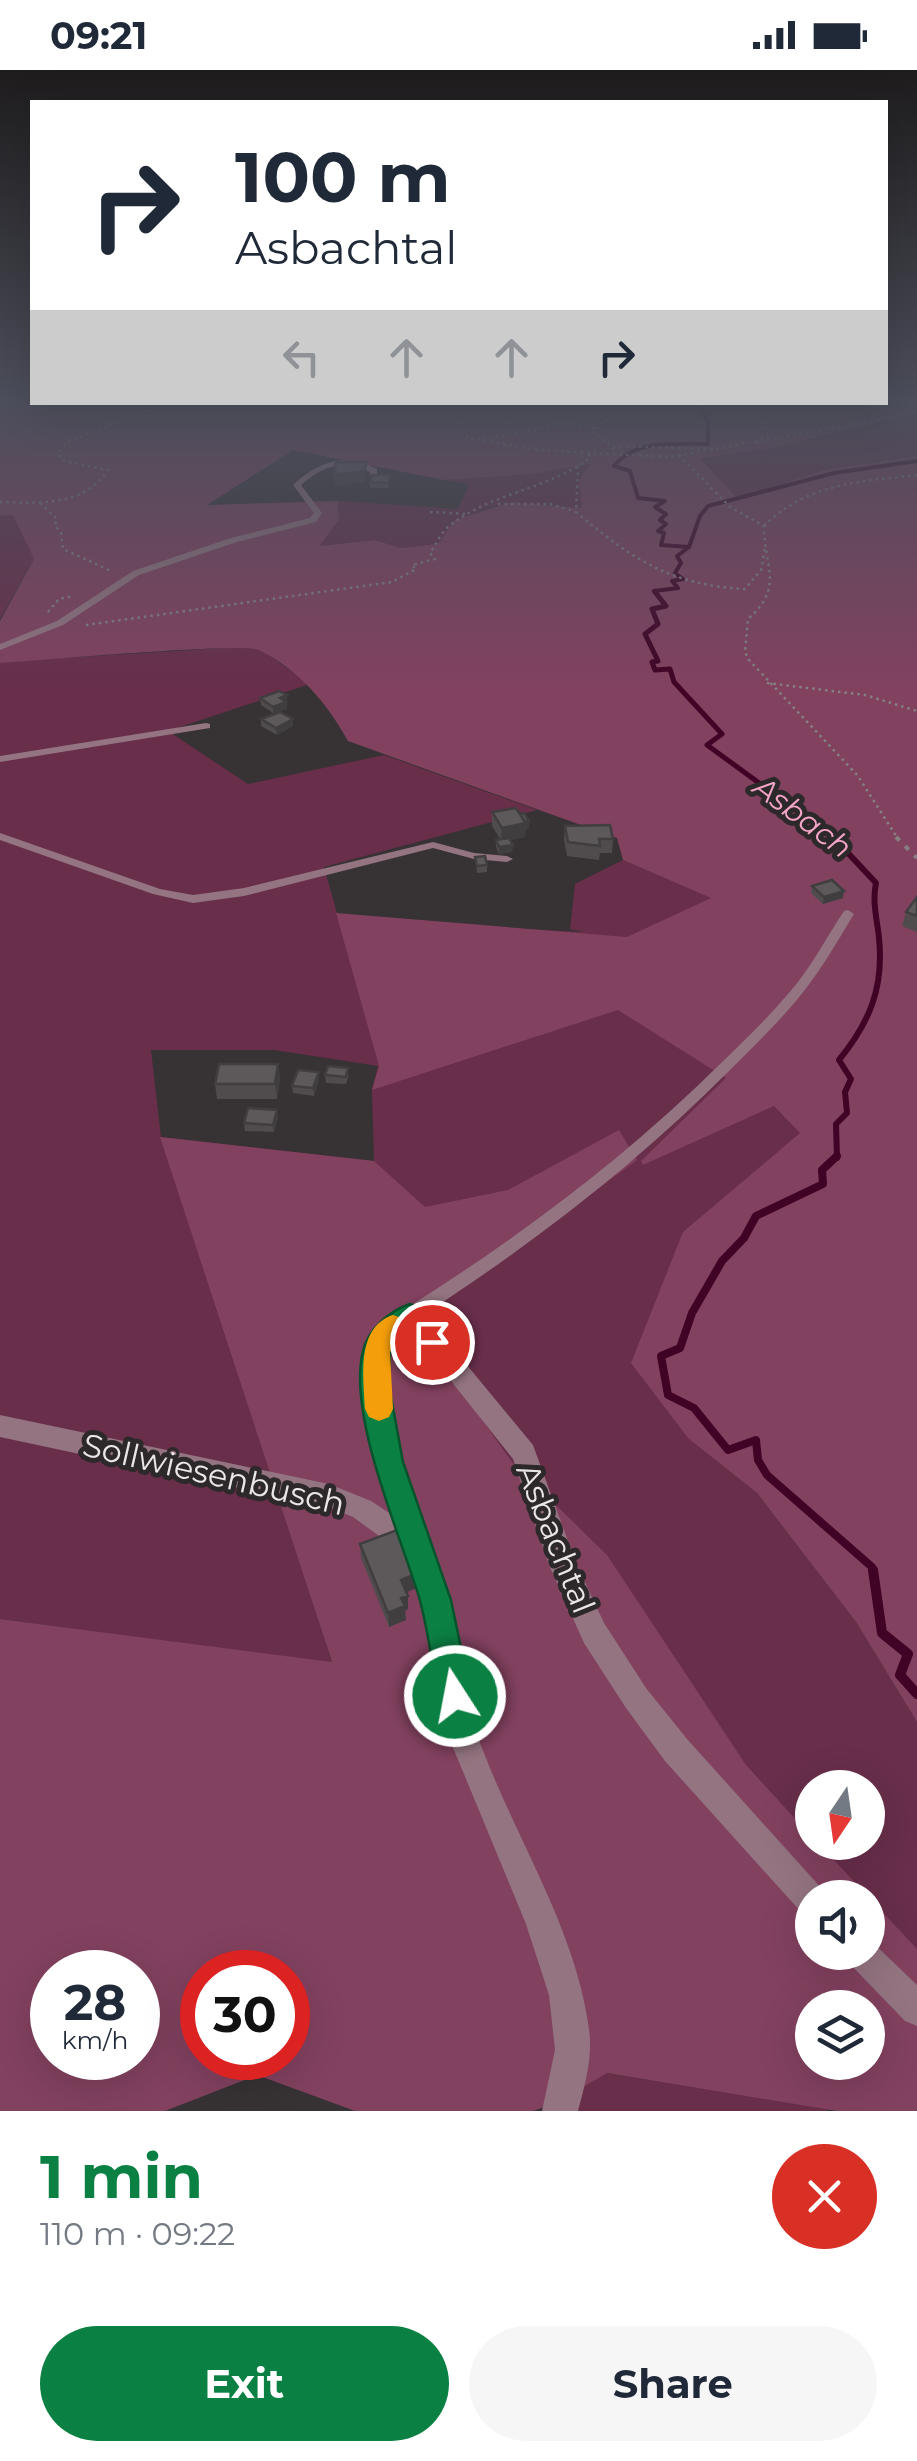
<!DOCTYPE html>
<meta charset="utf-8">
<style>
body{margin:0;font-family:Montserrat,sans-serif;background:#f6f6f7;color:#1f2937;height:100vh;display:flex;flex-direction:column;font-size:38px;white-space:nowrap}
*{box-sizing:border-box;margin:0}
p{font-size:32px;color:#747a83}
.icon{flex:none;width:55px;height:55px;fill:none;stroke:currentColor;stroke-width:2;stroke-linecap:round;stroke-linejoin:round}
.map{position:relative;height:2041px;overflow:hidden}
.details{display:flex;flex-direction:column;background:#fff;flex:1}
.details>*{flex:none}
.banner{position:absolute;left:30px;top:30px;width:858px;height:305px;border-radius:0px;box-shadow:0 10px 40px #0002;background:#fff;color:#1f2937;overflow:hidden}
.needle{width:65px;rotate:193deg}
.buttons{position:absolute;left:795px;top:1700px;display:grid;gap:20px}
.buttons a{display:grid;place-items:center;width:90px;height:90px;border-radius:50%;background:#fff;box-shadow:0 10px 40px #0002;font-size:50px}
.speed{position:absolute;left:30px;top:1880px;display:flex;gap:20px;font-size:50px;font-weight:700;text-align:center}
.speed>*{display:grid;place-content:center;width:130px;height:130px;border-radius:50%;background:#fff;box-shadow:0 10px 40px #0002;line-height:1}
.speed small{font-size:25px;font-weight:400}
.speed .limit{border:15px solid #d22;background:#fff;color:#111}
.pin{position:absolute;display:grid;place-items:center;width:85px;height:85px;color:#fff;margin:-42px;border:5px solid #fff;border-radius:50%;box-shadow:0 2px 10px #0007}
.me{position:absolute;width:110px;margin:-55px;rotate:349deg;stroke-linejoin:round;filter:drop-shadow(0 0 8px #0008)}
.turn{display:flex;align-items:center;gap:35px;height:210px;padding:0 40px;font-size:45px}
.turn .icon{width:130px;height:130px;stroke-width:2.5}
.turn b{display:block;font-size:70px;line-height:85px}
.lanes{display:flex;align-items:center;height:95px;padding:0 40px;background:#0003;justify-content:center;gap:50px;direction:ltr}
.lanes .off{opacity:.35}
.round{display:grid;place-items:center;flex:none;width:105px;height:105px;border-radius:52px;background:#f6f6f7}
.summary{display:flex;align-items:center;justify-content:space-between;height:170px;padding:0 40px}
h1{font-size:60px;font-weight:700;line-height:75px;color:#0b8043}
.cta{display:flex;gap:20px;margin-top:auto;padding:20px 40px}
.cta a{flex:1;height:115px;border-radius:60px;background:#0b8043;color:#fff;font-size:40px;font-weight:700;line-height:115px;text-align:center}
.cta a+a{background:#f6f6f7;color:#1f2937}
.status{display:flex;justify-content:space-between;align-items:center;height:70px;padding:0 50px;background:#fff;direction:ltr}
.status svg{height:28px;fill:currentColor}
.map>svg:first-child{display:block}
</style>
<div class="status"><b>09:21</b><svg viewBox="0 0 49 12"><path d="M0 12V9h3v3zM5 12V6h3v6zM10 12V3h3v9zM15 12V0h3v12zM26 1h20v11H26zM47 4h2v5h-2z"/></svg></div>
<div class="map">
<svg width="917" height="2041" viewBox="0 0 917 2041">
<rect width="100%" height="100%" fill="#373234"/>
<!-- green -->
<path fill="#682e4a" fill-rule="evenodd" d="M917,345V386L823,400L738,429L699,387L763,380Z
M593,393L582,438C527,433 474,424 438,474L400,478L374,470L318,476L339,450L338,431L458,439L469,414L444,410L533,404Z
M14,443L35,487L0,549V445Z
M256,576L310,614L168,661L248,714L384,685L537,740L324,797L359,921L377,852L583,862L570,859L575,814L623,790L712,828L881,813L717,1391L757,1423L856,1552L917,1652V2041L579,1949L276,1415L332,1593L0,1549V592ZM151,980H274L378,996L372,1020L374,1091L161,1067ZM812,1718H868V1772H812ZM812,1828H868V1882H812ZM812,1938H868V1992H812Z
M606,2003L827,2038V2041H573L576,2021Z"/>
<!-- forest -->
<path fill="#82415f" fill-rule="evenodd" d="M35,335H917V344L763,380L700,388L738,429L823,400L917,386V1652L856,1552L757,1423L688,1368L631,1293L683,1162L800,1063L774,1036L643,1095L641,1091L726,1008L618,940L372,1020L379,996L336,843L627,867L711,828L623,790L617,768L348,671C327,633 299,600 259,580C243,572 35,591 0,593V551L34,489L13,445L0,446V341ZM293,380L444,410L533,404L591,394L579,410L582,438L511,432L455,450L438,474L400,478L375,470L319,476L339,450L338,431L207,435Z
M619,1060L637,1090L405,1260L468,1330L512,1392L607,1485L746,1695L812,1767V1772L818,1773L917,1879V2041H837L607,2003L556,2033L533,2041H355L257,2005L165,2041H0V1549L332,1592L160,1067L374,1091L425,1137L508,1120ZM812,1828H868V1882H812ZM52,1902H138V1988H52ZM202,1902H288V1988H202ZM812,1938H868V1992H812Z"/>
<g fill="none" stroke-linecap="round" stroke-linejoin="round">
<!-- stream-far4 -->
<path stroke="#400225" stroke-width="4" d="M689,477L700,446L708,436L834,403L917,391
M657,524L654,521L678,518L672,511L683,509L675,503L681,493L677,486L689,477L661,475L664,463L658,461L666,454L660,450L666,444L655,437L665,431L638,428L630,401L614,396C636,369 676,374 708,374V352L698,335"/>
<!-- stream-far3 -->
<path stroke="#400225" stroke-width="5" d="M655,522L666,536L652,539L658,554L645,564L658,591L652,592L655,600L670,599L674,612L722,664L707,675L836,769"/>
<!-- stream-far2 -->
<path stroke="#400225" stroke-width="6" d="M833,767L876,813C872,832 877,849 879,868C884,917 870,952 839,990L851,1009L845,1022L847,1043L836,1054L837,1088"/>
<!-- stream-far1 -->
<path stroke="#400225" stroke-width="8" d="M837,1086L822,1100L823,1114L756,1146L744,1168L722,1191L692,1243L680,1278L661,1286L668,1325L694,1338L728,1380L756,1370L758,1390L767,1405L872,1497L873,1503"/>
<!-- stream -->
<path stroke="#400225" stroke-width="10" d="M873,1500L882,1563L908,1584L900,1605L917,1624"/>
<!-- path-far1 -->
<path stroke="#858082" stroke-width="2.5" stroke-dasharray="2.5 4" stroke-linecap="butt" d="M428,335L460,349L468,368L540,380L668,387L917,343
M0,339L20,335
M595,358L631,335
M483,370L565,353L595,358L594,363L614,379
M757,374L768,363L763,335
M613,376L718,379
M679,385L730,437L764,456C764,498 785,516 748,549L745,582L749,590L858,706L898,769
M578,396L576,442C632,489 670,515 745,519L761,500L765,478
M0,432C39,433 84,437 108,400L61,390L59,383L67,372L163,335
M40,433L57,449L55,455L61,463L63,479L111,501
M498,434H551L576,442
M430,442L468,444
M764,456C805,414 861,411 917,405
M48,542L59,529L72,526
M86,555L392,512L416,499L412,495L435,489L430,483C436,475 440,464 448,457C489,423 547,420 590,388L589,384
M767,613L865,625L917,641"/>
<!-- path -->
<path stroke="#858082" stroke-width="4" stroke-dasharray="5 8" stroke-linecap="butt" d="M896,767L917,788"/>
<!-- lane -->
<path fill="#937480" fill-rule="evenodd" d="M343,390L366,394L377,399V408L370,410V402C344,388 322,396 301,415L322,443L316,452L237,472L139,505L63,555L0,580V574L57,551L133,501L231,468L310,448L314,443L293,415C308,401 323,392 343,390Z
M206,653L210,654V658L0,692V686Z
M0,763L160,819L193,825L244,818L433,772L474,783L507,786L513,789L507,792L474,789L433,778L244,826L193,833L153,824L0,770Z
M848,840L854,844C838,870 823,897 804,921C783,948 757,973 732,998C637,1094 530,1176 417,1249L411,1250L405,1249L403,1244L405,1239C518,1168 624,1089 719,995C746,969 774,942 798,912C815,890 828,865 844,841Z"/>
<!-- street -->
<path fill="#937480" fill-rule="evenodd" d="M411,1235L419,1237L533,1375L576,1493L604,1553L646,1618L687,1669L823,1820L827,1828H812V1847L801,1842L665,1691L626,1638L584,1573L549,1495L513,1389L408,1257C402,1262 395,1266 392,1273C362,1320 437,1481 451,1535C463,1584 465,1636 484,1683C519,1774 576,1861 589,1959C593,1987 585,2015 578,2041H542L555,1980L549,1925L526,1854L447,1663L426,1551L408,1487L353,1447L328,1437L0,1367V1345L329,1414L371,1431L394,1446C373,1387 325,1263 411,1235Z
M868,1868L917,1915V1956L905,1951L850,1894L846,1882H868Z"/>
</g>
<!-- wall -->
<path fill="#504c4d" d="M390,405L388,418H370V412Z
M287,625V639L273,643L261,635L260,628Z
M261,649L293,656L277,665L261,656Z
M492,742L529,758L526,759L525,767L510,770L513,775L512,782L499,784L496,777V770L500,769L492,756Z
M565,756L613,769L612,783H600L599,790L567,786L564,770Z
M475,787L487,795V802L477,803Z
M812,816L843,828L823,834L811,823Z
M917,827V862L902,856L906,842Z
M278,994L280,1009L277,1029H217L215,1014Z
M319,1002V1009L314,1026L293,1023L292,1016Z
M325,1005H349L346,1014L326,1013Z
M278,1047L274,1062L245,1061L244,1053Z
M360,1474L416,1504L417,1518L406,1522L408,1539L405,1541L406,1550L389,1557L361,1488Z"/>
<!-- shaded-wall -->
<path fill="#413e3f" d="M366,392L365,412L335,416L334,405Z
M287,625V639L273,643V637L280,628Z
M293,649V656L277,665L276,658Z
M529,751V758L526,759L525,767L501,772L502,758Z
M513,775L512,782L499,784V777Z
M844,821L843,828L823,834L824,827Z
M278,994L280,1009L277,1029L275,1014Z
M319,1002V1009L314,1026L313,1018Z
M277,1040L278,1047L274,1062L273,1055Z
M416,1504L417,1518L402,1524L401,1510Z
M408,1526V1539L405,1541L406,1550L389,1557L388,1543L401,1528Z"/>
<!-- building -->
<path fill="#5d585a" stroke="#413e3f" stroke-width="2.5" d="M336,392H366L365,401L334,405Z
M372,405H390L388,413L370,412Z
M279,621L287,625L280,628L286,632L273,637L260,628Z
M280,642L293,649L276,658L261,649Z
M516,738L526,753L502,758L492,742Z
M524,743L529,751L525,752L520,744Z
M610,755L613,769H599L600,776L568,772L565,756Z
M509,768L513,775L499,777L496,770Z
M485,786L487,795L477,796L475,787Z
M832,810L844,821L824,827L812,816Z
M917,827V846L906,842Z
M219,994H278L275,1014H215Z
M328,996L348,998L346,1007L325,1005Z
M298,1000L319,1002L313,1018L292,1016Z
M248,1038L277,1040L273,1055L244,1053Z
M397,1460L416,1504L401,1510L408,1526L401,1528L405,1536L388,1543L360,1474Z"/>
<!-- sky -->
<linearGradient id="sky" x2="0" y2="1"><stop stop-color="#1e1c1d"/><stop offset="0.54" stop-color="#4d4f5c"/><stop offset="1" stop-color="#4d4f5c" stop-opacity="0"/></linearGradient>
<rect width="917" height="620" fill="url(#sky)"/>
<!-- route -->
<path fill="#0b8043" stroke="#07532c" stroke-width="2.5" d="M410,1234L420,1237L446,1272L442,1280C422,1286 418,1271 406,1260L390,1282L389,1316L403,1392L451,1530L471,1626L467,1637L455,1642L443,1637L438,1626C432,1593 428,1559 419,1527C400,1464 347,1345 363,1281C368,1259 391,1240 410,1234Z"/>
<!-- slow -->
<path fill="#f59e0b" d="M393,1245L402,1248L406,1256L390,1282L393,1339L389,1347L379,1351L369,1347L365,1339C364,1308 355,1258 393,1245Z"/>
<g text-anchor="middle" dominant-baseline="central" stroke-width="10" stroke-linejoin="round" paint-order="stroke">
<!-- water labels -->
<g font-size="30" font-style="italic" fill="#f5a6c8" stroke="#2d282a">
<text transform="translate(803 747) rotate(37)">Asbach</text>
</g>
<!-- near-street labels -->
<g font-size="32" fill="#ebe7e9" stroke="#2d282a">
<text transform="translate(214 1404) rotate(13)">Sollwiesenbusch</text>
<text transform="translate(556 1468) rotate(68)">Asbachtal</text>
</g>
</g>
</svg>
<div class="buttons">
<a><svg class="needle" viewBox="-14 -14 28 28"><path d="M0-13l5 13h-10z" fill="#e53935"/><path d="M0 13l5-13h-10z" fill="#747a83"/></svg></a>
<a><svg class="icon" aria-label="sound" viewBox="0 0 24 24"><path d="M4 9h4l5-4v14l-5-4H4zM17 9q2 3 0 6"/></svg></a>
<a><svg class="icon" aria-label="layers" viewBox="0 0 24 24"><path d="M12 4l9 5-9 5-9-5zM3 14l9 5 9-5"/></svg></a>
</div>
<div class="speed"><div>28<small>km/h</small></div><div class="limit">30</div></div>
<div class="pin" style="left:432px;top:1272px;background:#d93025"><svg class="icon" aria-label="arrive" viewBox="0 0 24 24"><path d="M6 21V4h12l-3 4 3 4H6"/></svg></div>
<svg class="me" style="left:455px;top:1626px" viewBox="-20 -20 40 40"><circle r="17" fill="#0b8043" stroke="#fff" stroke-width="3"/><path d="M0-11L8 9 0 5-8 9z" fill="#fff"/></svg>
<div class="banner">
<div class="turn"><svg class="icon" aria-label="right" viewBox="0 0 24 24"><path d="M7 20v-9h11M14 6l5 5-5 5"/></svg><div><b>100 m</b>Asbachtal</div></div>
<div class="lanes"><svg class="icon off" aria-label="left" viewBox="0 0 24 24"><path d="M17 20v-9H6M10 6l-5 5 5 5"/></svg><svg class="icon off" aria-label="ahead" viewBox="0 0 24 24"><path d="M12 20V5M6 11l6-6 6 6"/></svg><svg class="icon off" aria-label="ahead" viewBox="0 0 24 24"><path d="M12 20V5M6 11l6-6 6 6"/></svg><svg class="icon" aria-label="right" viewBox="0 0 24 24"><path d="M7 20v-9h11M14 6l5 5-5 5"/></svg></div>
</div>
</div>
<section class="details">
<div class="summary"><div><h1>1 min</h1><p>110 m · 09:22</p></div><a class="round" style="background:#d93025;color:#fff"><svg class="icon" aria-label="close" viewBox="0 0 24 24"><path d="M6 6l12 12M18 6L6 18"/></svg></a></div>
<div class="cta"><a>Exit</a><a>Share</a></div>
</section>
